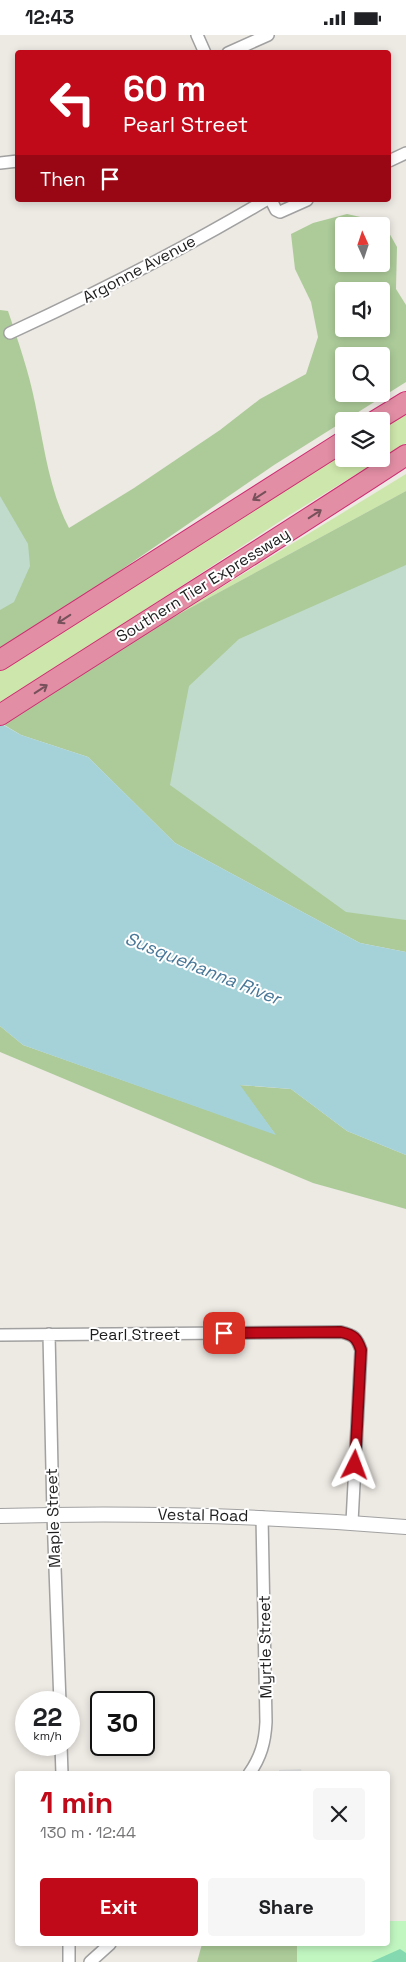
<!DOCTYPE html>
<meta charset="utf-8">
<style>
body{margin:0;font-family:"Space Grotesk",sans-serif;background:#f6f6f6;color:#202124;height:100vh;display:flex;flex-direction:column;font-size:19px;white-space:nowrap}
*{box-sizing:border-box;margin:0}
p{font-size:16px;color:#757577}
.icon{flex:none;width:28px;height:28px;fill:none;stroke:currentColor;stroke-width:2;stroke-linecap:round;stroke-linejoin:round}
.map{position:relative;flex:1;overflow:hidden}
.sheet{position:absolute;left:15px;top:1736px;width:375px;height:175px;display:flex;flex-direction:column;background:#fff;border-radius:5px;box-shadow:0 2px 8px #0003}
.sheet>*{flex:none}
.guide{position:absolute;left:15px;top:15px;width:376px;height:152px;border-radius:5px;box-shadow:0 2px 8px #0003;background:#c00919;color:#fff;overflow:hidden}
.needle{width:32px;rotate:357deg}
.controls{position:absolute;left:335px;top:182px;display:grid;gap:10px}
.controls a{display:grid;place-items:center;width:55px;height:55px;border-radius:5px;background:#fff;box-shadow:0 2px 8px #0003;font-size:25px}
.speed{position:absolute;left:15px;top:1656px;display:flex;gap:10px;font-size:25px;font-weight:700;text-align:center}
.speed>*{display:grid;place-content:center;width:65px;height:65px;border-radius:50%;background:#fff;box-shadow:0 2px 8px #0003;line-height:1}
.speed small{font-size:12px;font-weight:400}
.speed .limit{border:2px solid #111;border-radius:8px;background:#fff;color:#111}
.pin{position:absolute;display:grid;place-items:center;width:42px;height:42px;color:#fff;margin:-21px;border-radius:10px;box-shadow:0 2px 8px #0006}
.me{position:absolute;width:55px;margin:-28px;rotate:3deg;stroke-linejoin:round;filter:drop-shadow(0 0 4px #0008)}
.turn{display:flex;align-items:center;gap:18px;height:105px;padding:0 25px;font-size:22px}
.turn .icon{width:65px;height:65px;stroke-width:2.5}
.turn b{display:block;font-size:35px;line-height:42px}
.then{display:flex;align-items:center;height:48px;padding:0 25px;background:#0003;gap:10px;font-size:19px}
.round{display:grid;place-items:center;flex:none;width:52px;height:52px;border-radius:5px;background:#f6f6f6}
.summary{display:flex;align-items:center;justify-content:space-between;height:85px;padding:0 25px}
h1{font-size:30px;font-weight:600;line-height:38px;color:#c00919}
.button{display:flex;gap:10px;margin-top:auto;padding:10px 25px}
.button a{flex:1;height:58px;border-radius:5px;background:#c00919;color:#fff;font-size:20px;font-weight:600;line-height:58px;text-align:center}
.button a+a{background:#f6f6f6;color:#202124}
.status{display:flex;justify-content:space-between;align-items:center;height:35px;padding:0 25px;background:#fff;direction:ltr}
.status svg{height:14px;fill:currentColor}
.map>svg:first-child{display:block}
</style>
<div class="status"><b>12:43</b><svg viewBox="0 0 49 12"><path d="M0 12V9h3v3zM5 12V6h3v6zM10 12V3h3v9zM15 12V0h3v12zM26 1h20v11H26zM47 4h2v5h-2z"/></svg></div>
<div class="map">
<svg width="406" height="1927" viewBox="0 0 406 1927">
<rect width="100%" height="100%" fill="#ede9e3"/>
<!-- grass -->
<path fill="#cde6ab" d="M406,375V408L381,424V391Z
M344,416V424H381L288,481L0,670V634Z
M406,439V456L166,586Z"/>
<!-- forest -->
<path fill="#accb99" fill-rule="evenodd" d="M347,179L383,187L397,212L396,254L406,270V347L274,430L0,618V275L8,276C18,306 29,337 35,368C44,410 49,455 69,493L134,453L220,395L260,364L306,339L318,302L311,267L295,234L291,199L313,188ZM344,191H381V229H344ZM344,256H381V294H344ZM344,321H381V359H344Z
M406,456V917L360,908L175,808L88,722L21,700L1,688L166,586Z
M0,991L23,1010L275,1099L239,1050L291,1054L347,1096L406,1120V1174L313,1148L0,1017Z
M202,1909H297V1927H197Z"/>
<!-- wetland -->
<path fill="#c0dbcc" d="M0,461L28,509L30,531L14,567L0,575Z
M406,530V885L346,877L170,750L189,651L239,604Z"/>
<!-- park -->
<path fill="#c1f6c1" d="M388,1886H406V1927H297V1909H388Z"/>
<!-- pitch -->
<path fill="#84d9b1" d="M400,1914L406,1918V1927H371Z"/>
<!-- parking -->
<path fill="#ddd" d="M301,1734L302,1739H279V1735Z"/>
<!-- water -->
<path fill="#a5d2d9" d="M0,688L21,700L88,722L175,808L360,908L406,917V1120L347,1096L291,1054L240,1050L276,1100L23,1010L0,991Z"/>
<g fill="none" stroke-linecap="round" stroke-linejoin="round">
<!-- minor casing -->
<g stroke="#a1a1a1" stroke-width="14">
<path id="minor" d="M197,0L205,18
M228,18L268,0
M389,126L406,118
M0,128L18,126
M271,165L276,175L280,177L307,165
M10,298C97,258 183,214 266,165
M49,1299L53,1479L60,1668
M0,1300L341,1297C354,1300 357,1303 361,1315L352,1487
M61,1710L62,1739
M249,1739C261,1722 265,1707 266,1687L262,1482
M69,1909V1927
M90,1927L110,1909"/>
</g>
<!-- tertiary casing -->
<g stroke="#a1a1a1" stroke-width="16">
<path id="tertiary" d="M0,1481C136,1477 271,1481 406,1492"/>
</g>
<!-- motorway casing -->
<g stroke="#cf2c72" stroke-width="22">
<path id="motorway" d="M375,386L406,367
M0,625L344,406
M0,680C135,593 272,508 406,420"/>
</g>
<!-- minor -->
<use href="#minor" stroke="#fff" stroke-width="11"/>
<!-- tertiary -->
<use href="#tertiary" stroke="#fff" stroke-width="14"/>
<!-- motorway -->
<use href="#motorway" stroke="#e28ea5" stroke-width="20"/>
</g>
<!-- one-way arrows -->
<defs><path id="oneway-shaft" d="M-6 0H5M1.5-3L5.5 0L1.5 3" fill="none" stroke-width="1.6" stroke-linecap="round" stroke-linejoin="round" transform="scale(1.25)"/></defs>
<g stroke="#76505a">
<use href="#oneway-shaft" transform="translate(259 461) rotate(147)"/>
<use href="#oneway-shaft" transform="translate(315 479) rotate(-33)"/>
<use href="#oneway-shaft" transform="translate(64 584) rotate(147)"/>
<use href="#oneway-shaft" transform="translate(41 654) rotate(-33)"/>
</g>
<g fill="none" stroke-linecap="round" stroke-linejoin="round">
<!-- route casing -->
<g stroke="#7d0610" stroke-width="12">
<path id="route" d="M224,1298L341,1297C354,1300 357,1303 361,1315L355,1430"/>
</g>
<!-- route -->
<use href="#route" stroke="#c00919" stroke-width="9"/>
</g>
<g text-anchor="middle" dominant-baseline="central" stroke-width="4" stroke-linejoin="round" paint-order="stroke">
<!-- street labels -->
<g font-size="16" fill="#1d1d1d" stroke="#fff">
<text transform="translate(139 234) rotate(-28)">Argonne Avenue</text>
<text transform="translate(203 550) rotate(-32)">Southern Tier Expressway</text>
<text x="135" y="1299">Pearl Street</text>
<text transform="translate(203 1480) rotate(1)">Vestal Road</text>
<text transform="translate(53 1483) rotate(-92)">Maple Street</text>
<text transform="translate(265 1612) rotate(-91)">Myrtle Street</text>
</g>
<!-- water labels -->
<g font-size="18" font-style="italic" fill="#487798" stroke="#fff">
<text transform="translate(203 933) rotate(22)">Susquehanna River</text>
</g>
</g>
</svg>
<div class="controls">
<a><svg class="needle" viewBox="-14 -14 28 28"><path d="M0-13l5 13h-10z" fill="#e53935"/><path d="M0 13l5-13h-10z" fill="#757577"/></svg></a>
<a><svg class="icon" aria-label="sound" viewBox="0 0 24 24"><path d="M4 9h4l5-4v14l-5-4H4zM17 9q2 3 0 6"/></svg></a>
<a><svg class="icon" aria-label="search" viewBox="0 0 24 24"><circle cx="10" cy="10" r="6"/><path d="M15 15l6 6"/></svg></a>
<a><svg class="icon" aria-label="layers" viewBox="0 0 24 24"><path d="M12 4l9 5-9 5-9-5zM3 14l9 5 9-5"/></svg></a>
</div>
<div class="speed"><div>22<small>km/h</small></div><div class="limit">30</div></div>
<div class="pin" style="left:224px;top:1298px;background:#d93025"><svg class="icon" aria-label="arrive" viewBox="0 0 24 24"><path d="M6 21V4h12l-3 4 3 4H6"/></svg></div>
<svg class="me" style="left:355px;top:1430px" viewBox="-20 -20 40 40"><path d="M0-17L14 15 0 8-14 15z" fill="#c00919" stroke="#fff" stroke-width="4"/></svg>
<div class="guide">
<div class="turn"><svg class="icon" aria-label="left" viewBox="0 0 24 24"><path d="M17 20v-9H6M10 6l-5 5 5 5"/></svg><div><b>60 m</b>Pearl Street</div></div>
<div class="then">Then<svg class="icon" aria-label="arrive" viewBox="0 0 24 24"><path d="M6 21V4h12l-3 4 3 4H6"/></svg></div>
</div>
<section class="sheet">
<div class="summary"><div><h1>1 min</h1><p>130 m · 12:44</p></div><a class="round"><svg class="icon" aria-label="close" viewBox="0 0 24 24"><path d="M6 6l12 12M18 6L6 18"/></svg></a></div>
<div class="button"><a>Exit</a><a>Share</a></div>
</section>
</div>
